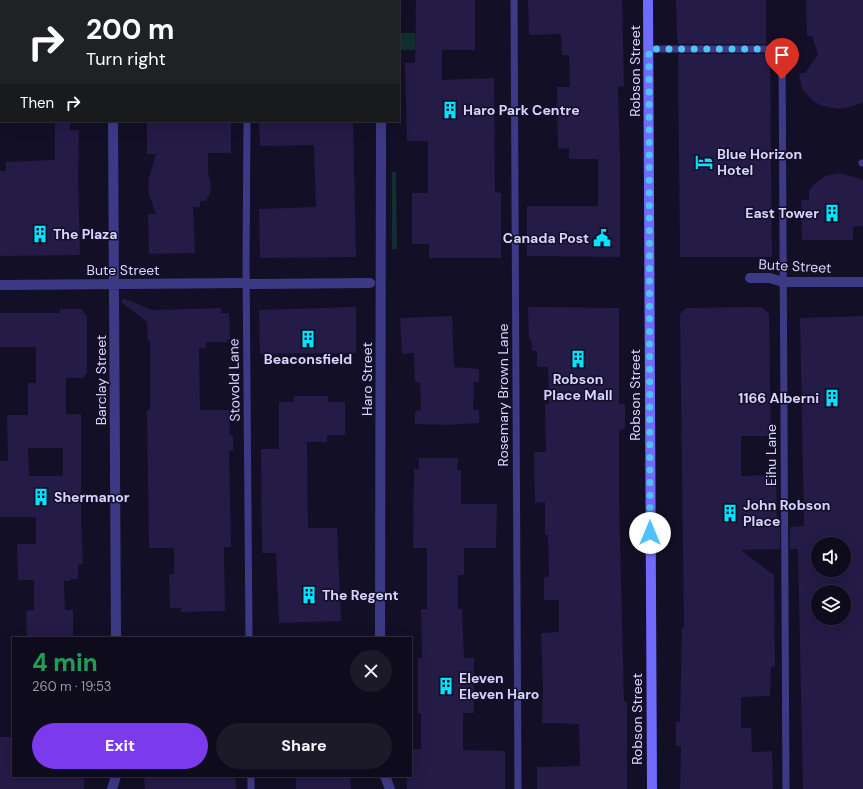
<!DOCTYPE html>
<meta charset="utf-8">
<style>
body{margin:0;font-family:"DM Sans",sans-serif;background:#1c1929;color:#f1f3f6;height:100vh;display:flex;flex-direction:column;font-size:15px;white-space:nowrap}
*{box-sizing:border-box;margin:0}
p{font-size:13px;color:#9b9ba3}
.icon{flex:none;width:22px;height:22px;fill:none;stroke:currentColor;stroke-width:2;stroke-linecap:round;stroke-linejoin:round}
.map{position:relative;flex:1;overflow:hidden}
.panel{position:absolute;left:12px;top:637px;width:400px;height:140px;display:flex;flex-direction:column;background:#0e0b1c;border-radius:0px;box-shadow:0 4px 16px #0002,0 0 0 1px #2e2b3b}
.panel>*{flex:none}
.guide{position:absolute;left:0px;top:0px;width:400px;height:122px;box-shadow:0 4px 16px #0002,0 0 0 1px #2e2b3b;background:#202124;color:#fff;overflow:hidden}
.controls{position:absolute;left:811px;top:537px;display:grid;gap:8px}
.controls a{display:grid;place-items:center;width:40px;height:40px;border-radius:50%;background:#0e0b1c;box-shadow:0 4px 16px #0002,0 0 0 1px #2e2b3b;font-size:20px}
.pin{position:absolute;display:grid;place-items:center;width:34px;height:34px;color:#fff;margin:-41px -17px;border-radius:50% 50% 50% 0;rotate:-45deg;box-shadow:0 0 4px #0007}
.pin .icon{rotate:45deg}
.me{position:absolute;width:44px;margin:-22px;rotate:0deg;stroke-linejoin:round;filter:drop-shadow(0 0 3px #0008)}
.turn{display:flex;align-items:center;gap:14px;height:84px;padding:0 20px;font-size:18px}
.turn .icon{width:52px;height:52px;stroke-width:2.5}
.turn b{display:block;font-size:28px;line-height:34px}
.then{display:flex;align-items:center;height:38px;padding:0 20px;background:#0003;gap:8px;font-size:15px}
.round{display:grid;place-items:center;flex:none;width:42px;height:42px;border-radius:21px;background:#1c1929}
.overview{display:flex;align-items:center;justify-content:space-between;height:68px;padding:0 20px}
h1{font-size:24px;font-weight:800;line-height:30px;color:#1e9e55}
.button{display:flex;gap:8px;margin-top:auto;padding:8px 20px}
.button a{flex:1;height:46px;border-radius:24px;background:#7c3aed;color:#fff;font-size:16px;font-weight:800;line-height:46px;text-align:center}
.button a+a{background:#1c1929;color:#f1f3f6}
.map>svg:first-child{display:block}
</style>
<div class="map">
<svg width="863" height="789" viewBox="0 0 863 789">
<rect width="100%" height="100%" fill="#130f26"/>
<!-- green -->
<path fill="#12302f" d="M400,33H415L416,50H400Z
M392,172H396L397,249H392Z"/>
<!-- building -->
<path fill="#241b47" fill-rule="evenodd" d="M416,0H475V50H442V80L494,78L495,192L501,193V258H429V244H412V193H428V141H407L405,63H415Z
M528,0H622L624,86L618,87L620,158V257L527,256V206H598V159H569V148L558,149L557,87H570L569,55H562L561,34L529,35Z
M676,0H766V44H678V39H677Z
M806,0H863V103L846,108L838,109L828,107L820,105L812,100L802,89L799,73H805L818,54L812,36H807Z
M678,54H766V60H770L772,257H680Z
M55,121H70V130H79L78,177L80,255L0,256V171H6V162L55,160Z
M147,121H231V153H208V173L211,185L210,193L206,201H200V207H193L195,253L149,254L148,214H156L149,195L148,186L149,178L156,154H147Z
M259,121H353L356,257L260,258L259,209L316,207L314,145L260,146Z
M838,173L852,176L863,180V226L853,227V240H802L801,200H809V191L815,183L825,176Z
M123,298L152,310L221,308V313H229L230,339H227V342H206V348H199L200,410H229L230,435H233V451H229L231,547H224L225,611L181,612V608H170L169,574H174V548H149L147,410H150V341H148L147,322L121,302Z
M356,307V353L260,354L259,310Z
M528,307L619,308V404H625V429L619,430V501L624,702H627V789H537V767L580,766L579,724L542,723L543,688L541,633L559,632V600H544V577L549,576L548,535H545V502L535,503L534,452H546L545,404H549L548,367H537V351H532L531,339H529Z
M762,307L769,314L771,436H741V476L776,475L777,527H780V549L741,550L774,575L775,667H771L770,696L741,697V728H751L752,752L772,751L773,789H680L681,746H676V722H680L682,628H684L680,314L686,308Z
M60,309H81L87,316V373L83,378H66V414H81V521L83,564L78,565V579H70L71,581H64L65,610H73V638H27L26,611L34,610V580H18L17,544H36V517H0V461H8L7,415H28V383H36V347H0V313H60ZM28,448H63V476H29Z
M452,316L454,367L479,369V382H474L473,410H479V423L447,425L415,424V411L421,410L420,383L415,382L414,353L402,354L400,318Z
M863,316V789H803L798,549H790V527L804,526L800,318ZM818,544H844V570H818ZM818,592H844V618H818Z
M294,396H328V402H345V435H327V442H307L308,528H337L341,621L279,623L276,553H262L261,449H279V402H294Z
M419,458H458L457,470H461V504H497L496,548H464V575H458V609H462L464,658H474V713H463V750L505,751V789H407V776H411V749H421V713H418V658H422L421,609H427V548H413L414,469H419Z
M0,737H13V776H84V789H0Z
M144,776H235L236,789H145Z
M296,776H350L351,789H296Z"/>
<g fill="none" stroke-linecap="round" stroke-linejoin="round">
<!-- service -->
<path stroke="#3d3a85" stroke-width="7" d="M514,0L518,789
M248,1V0
M649,49H782L786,789
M247,121L246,265L249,638
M862,163H863
M251,776V789"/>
<!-- pedestrian -->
<path stroke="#3d3a85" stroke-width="10" d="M249,284L370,283"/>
<!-- minor -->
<path stroke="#3d3a85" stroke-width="10" d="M112,0V1
M381,0V1
M113,121L116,638
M750,278H770L783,282H863
M0,285L246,283
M380,638L381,121
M385,776L390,789
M112,789L116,776"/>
<!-- secondary -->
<path stroke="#6f6bff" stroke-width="10" d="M648,0L652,789"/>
</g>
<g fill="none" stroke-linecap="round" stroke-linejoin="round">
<!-- route -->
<path stroke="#4fc3f7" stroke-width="7" stroke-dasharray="0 12.6" d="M650,533L649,49H782V79"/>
</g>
<!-- icons -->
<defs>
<g id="building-bare" transform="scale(1.38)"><path d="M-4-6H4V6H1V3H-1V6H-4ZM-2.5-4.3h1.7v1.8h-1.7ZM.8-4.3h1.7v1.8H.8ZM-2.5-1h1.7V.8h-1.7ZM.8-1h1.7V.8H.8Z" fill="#00e5ff" stroke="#130f26" stroke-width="2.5" paint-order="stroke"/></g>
<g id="hotel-bare" transform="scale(1.38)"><path d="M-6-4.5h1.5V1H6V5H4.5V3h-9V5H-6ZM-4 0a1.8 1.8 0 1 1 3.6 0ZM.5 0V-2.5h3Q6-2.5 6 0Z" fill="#00e5ff" stroke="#130f26" stroke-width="2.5" paint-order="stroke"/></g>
<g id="civic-bare" transform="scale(1.38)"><path d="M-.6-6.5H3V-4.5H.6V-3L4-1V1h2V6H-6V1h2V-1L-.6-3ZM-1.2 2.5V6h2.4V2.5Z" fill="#00e5ff" stroke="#130f26" stroke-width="2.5" paint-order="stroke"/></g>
</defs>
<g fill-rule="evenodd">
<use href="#building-bare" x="450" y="110"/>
<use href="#hotel-bare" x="704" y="162"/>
<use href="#building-bare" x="832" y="213"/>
<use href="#building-bare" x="40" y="234"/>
<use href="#civic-bare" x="602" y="238"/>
<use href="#building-bare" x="308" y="339"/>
<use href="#building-bare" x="578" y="359"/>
<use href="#building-bare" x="832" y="398"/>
<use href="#building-bare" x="41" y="497"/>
<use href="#building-bare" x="730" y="513"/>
<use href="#building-bare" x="309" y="595"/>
<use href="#building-bare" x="446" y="686"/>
</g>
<g text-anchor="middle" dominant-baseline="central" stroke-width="3" stroke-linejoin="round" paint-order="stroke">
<!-- street labels -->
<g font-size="14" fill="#d9d4ff" stroke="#130f26">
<text transform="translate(635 71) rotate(-90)">Robson Street</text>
<text transform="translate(795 266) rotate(3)">Bute Street</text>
<text x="123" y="270">Bute Street</text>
<text transform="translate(367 379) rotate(-90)">Haro Street</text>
<text transform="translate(101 380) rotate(-90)">Barclay Street</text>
<text transform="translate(234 380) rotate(-91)">Stovold Lane</text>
<text transform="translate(503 395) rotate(-90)">Rosemary Brown Lane</text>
<text transform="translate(635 395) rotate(-90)">Robson Street</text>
<text transform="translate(771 455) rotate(-90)">Eihu Lane</text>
<text transform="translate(637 719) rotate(-90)">Robson Street</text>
</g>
<!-- poi labels -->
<g font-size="14" font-weight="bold" fill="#d9d4ff" stroke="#130f26" text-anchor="start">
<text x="463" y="110">Haro Park Centre</text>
<text x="717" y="154">Blue Horizon<tspan x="717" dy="16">Hotel</tspan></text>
<text x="819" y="213" text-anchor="end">East Tower</text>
<text x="53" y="234">The Plaza</text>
<text x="589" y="238" text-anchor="end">Canada Post</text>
<text x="308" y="359" text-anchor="middle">Beaconsfield</text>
<text x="578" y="379" text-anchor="middle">Robson<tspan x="578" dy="16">Place Mall</tspan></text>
<text x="819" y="398" text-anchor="end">1166 Alberni</text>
<text x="54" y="497">Shermanor</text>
<text x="743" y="505">John Robson<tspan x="743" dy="16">Place</tspan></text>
<text x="322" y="595">The Regent</text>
<text x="459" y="678">Eleven<tspan x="459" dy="16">Eleven Haro</tspan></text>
</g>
</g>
</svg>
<div class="controls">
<a><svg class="icon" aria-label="sound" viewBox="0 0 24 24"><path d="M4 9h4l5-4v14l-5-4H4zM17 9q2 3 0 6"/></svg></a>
<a><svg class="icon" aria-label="layers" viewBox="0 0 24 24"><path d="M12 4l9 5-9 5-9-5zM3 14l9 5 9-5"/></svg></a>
</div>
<div class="pin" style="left:782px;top:79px;background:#d93025"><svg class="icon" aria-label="arrive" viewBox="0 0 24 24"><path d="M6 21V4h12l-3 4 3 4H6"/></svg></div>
<svg class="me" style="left:650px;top:533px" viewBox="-20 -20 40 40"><circle r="19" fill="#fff"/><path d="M0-13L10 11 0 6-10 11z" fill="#4fc3f7"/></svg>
<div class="guide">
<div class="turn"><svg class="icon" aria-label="right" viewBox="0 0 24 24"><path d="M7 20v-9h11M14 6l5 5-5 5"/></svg><div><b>200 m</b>Turn right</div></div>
<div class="then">Then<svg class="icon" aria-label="right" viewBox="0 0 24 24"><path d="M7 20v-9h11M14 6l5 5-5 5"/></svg></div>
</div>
<section class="panel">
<div class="overview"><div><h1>4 min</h1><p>260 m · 19:53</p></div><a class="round"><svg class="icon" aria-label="close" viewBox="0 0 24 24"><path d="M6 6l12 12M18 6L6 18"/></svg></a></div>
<div class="button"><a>Exit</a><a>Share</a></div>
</section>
</div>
